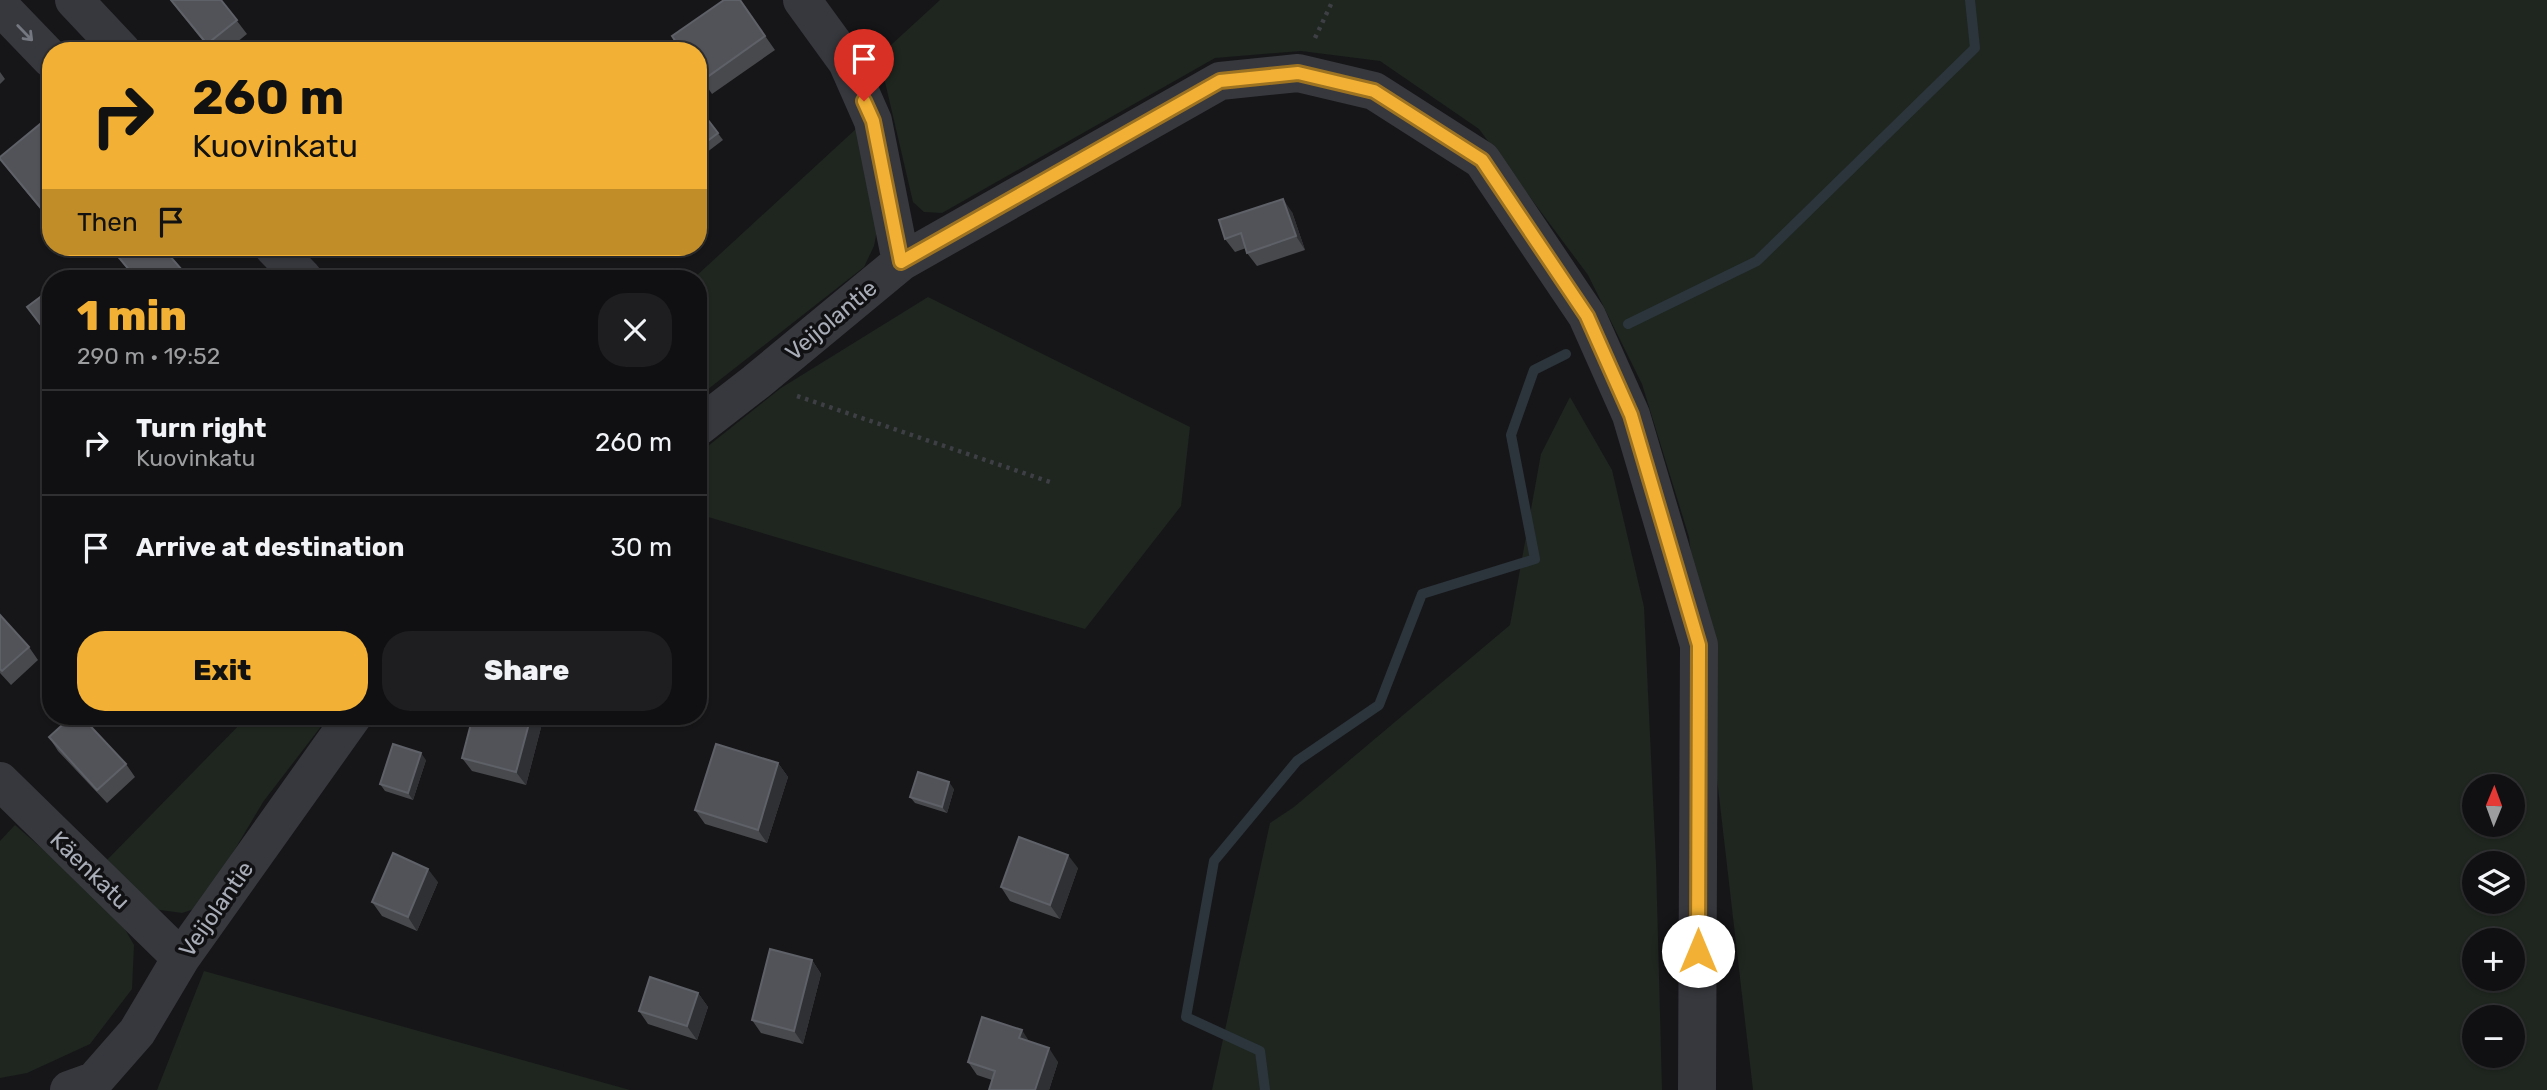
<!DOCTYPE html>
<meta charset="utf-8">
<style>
body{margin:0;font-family:Rubik,sans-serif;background:#1e1e20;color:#f1f3f6;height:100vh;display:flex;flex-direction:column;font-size:26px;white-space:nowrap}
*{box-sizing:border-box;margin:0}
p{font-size:23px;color:#9c9d9f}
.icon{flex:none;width:38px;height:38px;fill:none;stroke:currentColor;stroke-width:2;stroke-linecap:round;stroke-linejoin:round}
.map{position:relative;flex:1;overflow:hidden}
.drawer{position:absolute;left:42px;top:270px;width:665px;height:455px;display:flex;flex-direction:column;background:#101012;border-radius:28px;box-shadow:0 2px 5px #0004,0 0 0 2px #303032}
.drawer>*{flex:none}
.banner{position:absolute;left:42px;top:42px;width:665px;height:214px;border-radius:28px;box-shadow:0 2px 5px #0004,0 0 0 2px #303032;background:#f2b134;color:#111;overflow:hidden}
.needle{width:46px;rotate:1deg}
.tools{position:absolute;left:2462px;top:774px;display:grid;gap:14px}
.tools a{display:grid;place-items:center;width:63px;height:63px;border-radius:50%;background:#101012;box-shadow:0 2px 5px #0004,0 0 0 2px #303032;font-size:35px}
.pin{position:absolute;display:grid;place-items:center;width:60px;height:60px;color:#fff;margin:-72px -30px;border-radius:50% 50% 50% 0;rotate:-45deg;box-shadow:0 0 7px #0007}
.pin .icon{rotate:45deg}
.me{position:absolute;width:77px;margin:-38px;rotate:0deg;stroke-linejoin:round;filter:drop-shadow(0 0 5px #0008)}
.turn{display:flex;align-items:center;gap:24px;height:147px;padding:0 35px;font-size:32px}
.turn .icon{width:91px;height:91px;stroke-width:2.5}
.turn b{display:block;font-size:49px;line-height:60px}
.then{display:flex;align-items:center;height:66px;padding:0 35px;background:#0003;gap:14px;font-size:26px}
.round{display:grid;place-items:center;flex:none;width:74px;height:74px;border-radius:28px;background:#1e1e20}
.overview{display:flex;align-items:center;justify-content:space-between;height:119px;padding:0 35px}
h1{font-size:42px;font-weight:800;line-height:52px;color:#f2b134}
.cta{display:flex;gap:14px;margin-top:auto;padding:14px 35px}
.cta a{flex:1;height:80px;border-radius:28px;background:#f2b134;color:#111;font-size:28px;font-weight:800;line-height:80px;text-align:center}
.cta a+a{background:#1e1e20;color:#f1f3f6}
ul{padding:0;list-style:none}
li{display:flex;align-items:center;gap:21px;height:105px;padding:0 35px;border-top:2px solid #303032}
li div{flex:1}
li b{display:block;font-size:26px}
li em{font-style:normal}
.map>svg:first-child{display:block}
</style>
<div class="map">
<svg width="2547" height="1090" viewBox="0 0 2547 1090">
<rect width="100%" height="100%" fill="#161618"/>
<!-- green -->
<path fill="#1e261f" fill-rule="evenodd" d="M940,0H2547V1090H1753L1689,537L1642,384L1588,275L1479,129L1380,61L1301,51L1215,58L942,213L924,212L913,202L879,56ZM2474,786H2513V824H2474ZM2474,863H2513V901H2474ZM2474,940H2513V978H2474ZM2474,1017H2513V1055H2474Z
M857,128L879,220L874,246L864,267L698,397V278H694Z
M928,297L1190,427L1181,506L1085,629L698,514V454L781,388Z
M1570,397L1612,470L1644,607L1656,863L1662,1090H1212L1270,823L1294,807L1510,625L1541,454Z
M248,716H329L263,802L212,888L197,908L182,913L153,909L106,861Z
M15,825L115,912L134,945L132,989L90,1044L27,1073L0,1078V841Z
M204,971L630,1090H157Z"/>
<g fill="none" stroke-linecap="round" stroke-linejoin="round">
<!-- stream -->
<path stroke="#2c353c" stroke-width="10" d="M1628,324L1757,261L1975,48L1970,0
M1265,1090L1260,1051L1186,1017L1214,861L1297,761L1379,705L1422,594L1535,559L1511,435L1534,370L1566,354"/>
<!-- path -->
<path stroke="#3d3f44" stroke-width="4.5" stroke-dasharray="3.5 5" stroke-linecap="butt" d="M1315,38L1333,0
M797,396L1053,483"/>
<!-- minor -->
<path stroke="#37383d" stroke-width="38" d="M74,0L122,51
M802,0L847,62L873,121L901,262
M0,6L51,59
M273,247L303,278
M698,427L756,382L901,262L1220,81L1298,73L1374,91L1482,160L1587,316L1631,415L1699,645L1697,1090
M0,781L181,958
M69,1090L94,1081L137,1032L181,958L353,716"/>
</g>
<!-- wall -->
<path fill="#47494d" d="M170,0H221L247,34L226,51H211Z
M740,0L775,50L712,94L698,73Z
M0,72L5,79L0,84Z
M705,116L723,140L698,159V122Z
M51,128V222L9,171L0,159Z
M1292,212L1305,250L1257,266L1247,253L1246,248L1235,252L1225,239Z
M115,253L189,278H134Z
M0,615L29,647L38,660L11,685L0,673Z
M473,716H544L526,785L472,771L462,758Z
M49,737L126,764L135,777L107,803L58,751Z
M426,760L413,800L385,791L380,784Z
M778,763L788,777L767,843L705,824L695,810Z
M954,789L947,813L915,803L910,797Z
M1078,868L1060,919L1010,901L1001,887Z
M438,882L417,931L382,916L372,902Z
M812,960L821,974L803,1044L761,1033L752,1020Z
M698,993L708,1007L697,1040L648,1024L639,1011Z
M1030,1042L1058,1062L1049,1090H989L992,1080L977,1075L968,1062Z"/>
<!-- shaded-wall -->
<path fill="#2f3033" d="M1283,199L1292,212L1305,250L1296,236Z
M531,716H544L526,785L516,772Z
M421,753L426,760L413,800L408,793Z
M778,763L788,777L767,843L758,830Z
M949,782L954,789L947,813L942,807Z
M1068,855L1078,868L1060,919L1050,905Z
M428,869L438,882L417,931L408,917Z
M812,960L821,974L803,1044L794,1031Z
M698,993L708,1007L697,1040L687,1026Z
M1022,1030L1031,1044L1019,1038Z
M1049,1048L1058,1062L1049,1090H1035Z"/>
<!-- building -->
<path fill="#525359" stroke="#5f6168" stroke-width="2" d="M171,0H221L237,20L207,44Z
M724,0H740L765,36L703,80L698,73V51H682L672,36Z
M705,116L718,133L698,148V122Z
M45,120L51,128V208L45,213L0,159V157Z
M1283,199L1296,236L1247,253L1241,233L1225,239L1219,220Z
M121,247H162L189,278H136L115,253Z
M51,289V338L27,307Z
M0,615L29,647L2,671L0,669Z
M72,716H81L126,764L97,790L49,737Z
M473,716H531L516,772L462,758Z
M393,744L421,753L408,793L380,784Z
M716,744L778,763L758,830L695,810Z
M918,772L949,782L942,807L910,797Z
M1019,837L1068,855L1050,905L1001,887Z
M393,853L428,869L408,917L372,902Z
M770,949L812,960L794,1031L752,1020Z
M650,977L698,993L687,1026L639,1011Z
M982,1017L1022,1030L1019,1038L1049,1048L1035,1090H989L995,1071L968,1062Z"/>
<!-- one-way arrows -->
<defs><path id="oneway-shaft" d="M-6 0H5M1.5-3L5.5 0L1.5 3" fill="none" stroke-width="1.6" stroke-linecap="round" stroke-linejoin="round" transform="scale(1.75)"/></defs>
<use stroke="#757881" href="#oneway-shaft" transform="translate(25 33) rotate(46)"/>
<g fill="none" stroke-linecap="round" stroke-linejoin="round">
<!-- route casing -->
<g stroke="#9d7322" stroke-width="18">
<path id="route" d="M864,101L873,121L901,262L1220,81L1298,73L1374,91L1482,160L1587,316L1631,415L1699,645L1698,951"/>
</g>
<!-- route -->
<use href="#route" stroke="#f2b134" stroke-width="12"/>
</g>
<g text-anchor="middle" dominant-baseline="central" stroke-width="7" stroke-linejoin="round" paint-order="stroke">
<!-- street labels -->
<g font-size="23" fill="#a8adb8" stroke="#111113">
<text transform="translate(831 320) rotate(-40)">Veijolantie</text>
<text transform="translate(90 870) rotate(44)">Käenkatu</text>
<text transform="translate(216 909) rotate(-55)">Veijolantie</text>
</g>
</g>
</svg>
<div class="tools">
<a><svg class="needle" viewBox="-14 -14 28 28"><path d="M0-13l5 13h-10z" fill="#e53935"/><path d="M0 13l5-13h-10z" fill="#9c9d9f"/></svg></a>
<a><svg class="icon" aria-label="layers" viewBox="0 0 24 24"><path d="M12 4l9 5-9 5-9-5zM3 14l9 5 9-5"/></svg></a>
<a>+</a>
<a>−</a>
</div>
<div class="pin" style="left:864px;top:101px;background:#d93025"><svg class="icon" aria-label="arrive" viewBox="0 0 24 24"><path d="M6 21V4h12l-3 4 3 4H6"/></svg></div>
<svg class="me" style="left:1698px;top:951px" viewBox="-20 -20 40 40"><circle r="19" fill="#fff"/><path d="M0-13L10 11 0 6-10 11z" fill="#f2b134"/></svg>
<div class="banner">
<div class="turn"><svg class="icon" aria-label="right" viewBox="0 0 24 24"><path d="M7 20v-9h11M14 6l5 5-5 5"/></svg><div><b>260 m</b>Kuovinkatu</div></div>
<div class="then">Then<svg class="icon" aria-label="arrive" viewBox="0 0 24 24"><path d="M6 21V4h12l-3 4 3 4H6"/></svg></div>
</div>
<section class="drawer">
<div class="overview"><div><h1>1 min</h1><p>290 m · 19:52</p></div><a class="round"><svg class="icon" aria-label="close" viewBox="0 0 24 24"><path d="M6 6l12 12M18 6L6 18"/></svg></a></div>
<ul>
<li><svg class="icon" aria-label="right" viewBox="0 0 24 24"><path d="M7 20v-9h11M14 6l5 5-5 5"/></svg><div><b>Turn right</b><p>Kuovinkatu</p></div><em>260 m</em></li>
<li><svg class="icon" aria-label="arrive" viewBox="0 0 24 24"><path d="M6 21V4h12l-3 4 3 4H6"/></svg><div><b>Arrive at destination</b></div><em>30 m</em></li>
</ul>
<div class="cta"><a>Exit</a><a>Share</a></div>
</section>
</div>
